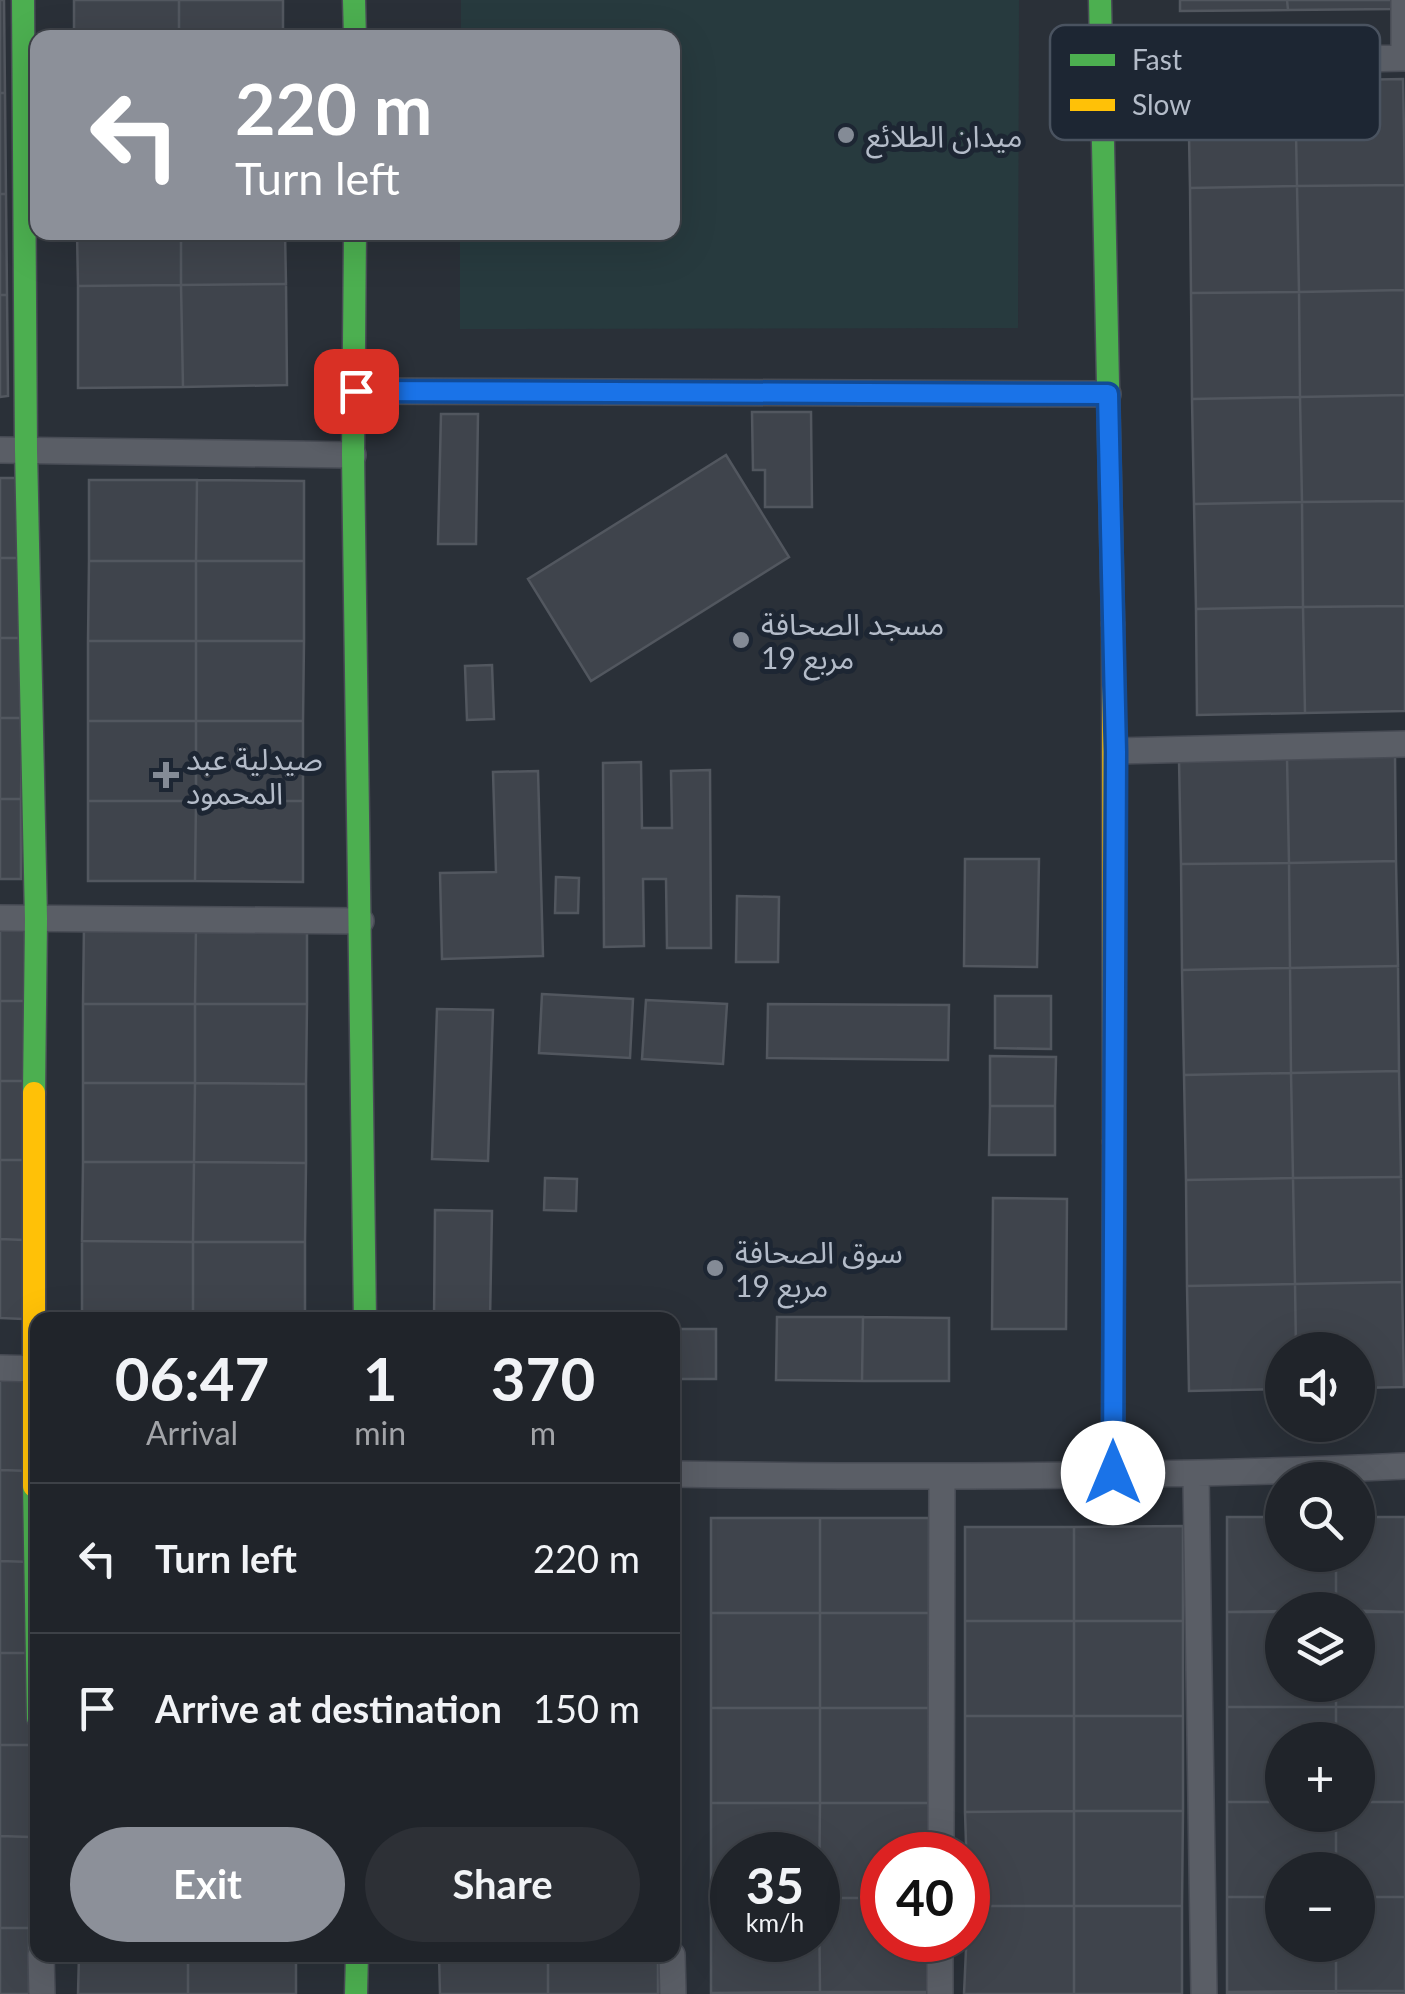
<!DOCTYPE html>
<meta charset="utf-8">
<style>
body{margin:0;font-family:Lato,"Noto Sans Arabic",sans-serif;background:#2d3036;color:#f1f3f6;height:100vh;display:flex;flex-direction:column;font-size:38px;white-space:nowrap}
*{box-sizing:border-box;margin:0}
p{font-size:32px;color:#a2a4a8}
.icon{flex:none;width:55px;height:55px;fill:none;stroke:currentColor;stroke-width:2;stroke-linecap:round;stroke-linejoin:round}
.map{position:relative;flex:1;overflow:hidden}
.panel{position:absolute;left:30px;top:1312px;width:650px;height:650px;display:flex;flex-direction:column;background:#20242a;border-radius:20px;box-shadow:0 10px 40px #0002,0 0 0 2px #3d4147}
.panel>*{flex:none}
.guide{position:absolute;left:30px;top:30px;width:650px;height:210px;border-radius:20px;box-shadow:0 10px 40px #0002,0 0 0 2px #3d4147;background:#8c9099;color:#fff;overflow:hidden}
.controls{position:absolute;left:1265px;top:1332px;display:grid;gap:20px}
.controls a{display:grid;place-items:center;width:110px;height:110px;border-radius:50%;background:#20242a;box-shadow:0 10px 40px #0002,0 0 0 2px #3d4147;font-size:50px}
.speed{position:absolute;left:710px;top:1832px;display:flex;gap:20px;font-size:50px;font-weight:700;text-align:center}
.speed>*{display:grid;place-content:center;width:130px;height:130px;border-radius:50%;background:#20242a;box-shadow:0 10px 40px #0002,0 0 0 2px #3d4147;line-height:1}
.speed small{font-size:25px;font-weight:400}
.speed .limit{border:15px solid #d22;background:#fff;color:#111}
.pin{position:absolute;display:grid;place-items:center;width:85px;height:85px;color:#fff;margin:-42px;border-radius:20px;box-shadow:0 5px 15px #0006}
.me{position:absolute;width:110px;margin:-55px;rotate:0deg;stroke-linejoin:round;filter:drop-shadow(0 0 8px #0008)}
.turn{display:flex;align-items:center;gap:35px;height:210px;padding:0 40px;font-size:45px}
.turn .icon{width:130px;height:130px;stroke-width:2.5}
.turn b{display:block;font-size:70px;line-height:85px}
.eta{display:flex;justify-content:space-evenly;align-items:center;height:170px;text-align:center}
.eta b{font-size:60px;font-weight:700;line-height:70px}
.action{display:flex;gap:20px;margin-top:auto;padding:20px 40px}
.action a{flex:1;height:115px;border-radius:60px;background:#8c9099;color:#fff;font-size:40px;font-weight:700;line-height:115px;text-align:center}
.action a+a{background:#2d3036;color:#f1f3f6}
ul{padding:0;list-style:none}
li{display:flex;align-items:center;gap:30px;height:150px;padding:0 40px;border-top:2px solid #3d4147}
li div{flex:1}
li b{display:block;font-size:38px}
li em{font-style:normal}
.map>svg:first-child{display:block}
</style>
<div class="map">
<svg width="1405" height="1994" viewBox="0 0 1405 1994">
<rect width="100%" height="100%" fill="#2a3038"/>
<!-- green -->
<path fill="#273a3e" d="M461,0H1019L1018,328L460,329V233L672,232V38L461,37Z"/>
<!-- building -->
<path fill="#3f444c" stroke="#52575f" stroke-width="2.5" d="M0,0H4L5,93H0Z
M74,0H179V38H74Z
M179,0H283V38H179Z
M1180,0H1287L1288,10L1180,11Z
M1287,0H1395V9L1288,10Z
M1403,79L1405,185L1297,186L1295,81Z
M1295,81L1297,186L1190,188L1188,83Z
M0,93H5L6,194H0Z
M1405,185V290L1299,292L1297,186Z
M1297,186L1299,292L1191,293L1190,188Z
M0,194H6L7,295H0Z
M77,232H181V285L78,286Z
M181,232H285L286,284L181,285Z
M286,284L287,385L183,387L181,285Z
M181,285L183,387L78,388V286Z
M1405,290V395L1300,397L1299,292Z
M1299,292L1300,397L1192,399L1191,293Z
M0,295H7L8,396L0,397Z
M1405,395V501L1302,502L1300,397Z
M1300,397L1302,502L1194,504L1192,399Z
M752,412H811L812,507H765V470H753Z
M441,414H478L476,544H438Z
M726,455L789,557L591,681L528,579Z
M0,478H23L22,558H0Z
M89,480H197L196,561H89Z
M197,480L304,481V561H196Z
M1405,501V606L1303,607L1302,502Z
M1302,502L1303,607L1196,609L1194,504Z
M0,558H22V638H0Z
M89,561H196V641H88Z
M196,561H304V641H196Z
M1405,606V711L1305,713L1303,607Z
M1303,607L1305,713L1197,715L1196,609Z
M0,638H22V718H0Z
M88,641H196V721H88Z
M196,641H304L303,721H196Z
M492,665L494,719L467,720L465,666Z
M0,718H22L21,799H0Z
M88,721H196V801H88Z
M196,721H303V801H196Z
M1395,756L1396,861L1289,863L1287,757Z
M1287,757L1289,863L1181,864L1179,759Z
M641,762L642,828H672L671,771L710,770L711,948H667L666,879H643L644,946L604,947L603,763Z
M538,771L543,956L442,959L440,873L496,872L493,772Z
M0,799H21V879H0Z
M88,801H196L195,881H88Z
M196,801H303V882L195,881Z
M965,859H1039L1037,967L964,966Z
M1396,861L1398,966L1290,968L1289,863Z
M1289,863L1290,968L1182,970L1181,864Z
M556,877L579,878L578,913H555Z
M737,896L779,897L778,962H736Z
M0,922L25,923V1001H0Z
M84,924L196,925L195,1004H83Z
M196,925H307V1004H195Z
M1398,966L1399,1071L1291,1073L1290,968Z
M1290,968L1291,1073L1184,1075L1182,970Z
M542,994L633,999L630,1058L539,1053Z
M995,996H1051V1049L995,1048Z
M646,1000L727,1004L723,1064L642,1059Z
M0,1001H25V1081H0Z
M83,1004H195V1083H83Z
M195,1004H307L306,1084L195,1083Z
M768,1004L949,1005L948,1060L767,1058Z
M437,1009L493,1010L488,1161L432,1159Z
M990,1056L1056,1057L1055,1106H990Z
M1399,1071L1401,1177L1293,1178L1291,1073Z
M1291,1073L1293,1178L1186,1180L1184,1075Z
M0,1081H25L24,1160H0Z
M83,1083H195L194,1162H83Z
M195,1083L306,1084V1163L194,1162Z
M990,1106H1055V1155H989Z
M0,1160H24V1240L0,1239Z
M83,1162H194L193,1242L82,1241Z
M194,1162L306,1163L305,1242H193Z
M1401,1177L1402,1282L1295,1284L1293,1178Z
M545,1178L577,1179L576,1211L544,1210Z
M1293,1178L1295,1284L1187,1286L1186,1180Z
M993,1198L1067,1199L1066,1329H992Z
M435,1210L492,1211L490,1320H434Z
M0,1239L24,1240L23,1319L0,1318Z
M82,1241L193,1242V1320H82Z
M193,1242H305V1320H193Z
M1402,1282L1404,1387L1358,1388V1350H1296L1295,1284Z
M1295,1284L1296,1350H1282V1389L1189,1391L1187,1286Z
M777,1317H863L862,1381L776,1380Z
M863,1317L949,1318V1381H862Z
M672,1329H716V1379H672Z
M0,1378L31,1379L30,1471L0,1470Z
M0,1470L30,1471L31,1562L0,1561Z
M1227,1517H1282V1555H1336V1610L1227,1612Z
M1358,1517H1405V1612L1336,1610V1555H1358Z
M711,1518H820V1613H711Z
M820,1518H929V1613H820Z
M1183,1526V1621H1074V1527Z
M965,1527H1074V1621H965Z
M0,1561L31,1562L30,1653H0Z
M1227,1612H1282V1685H1336V1707H1227Z
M1358,1612H1405V1707H1336V1685H1358Z
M711,1613H820V1708H711Z
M820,1613H929V1708H820Z
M965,1621H1074V1716H965Z
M1074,1621H1183V1716H1074Z
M0,1653H30V1745H0Z
M1227,1707H1336V1740H1282V1802H1227Z
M1336,1707H1405V1802H1358V1740H1336Z
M711,1708H820V1803H711Z
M820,1708H929V1803H820Z
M965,1716H1074V1811L965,1812Z
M1074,1716H1183V1811H1074Z
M0,1745H30V1837L0,1836Z
M1227,1802H1282V1815H1336V1870H1282V1897H1227Z
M1358,1802H1405V1897H1358V1870H1336V1815H1358Z
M711,1803H820L819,1898L818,1855H732V1898H711Z
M820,1803H929V1855H882V1898H819Z
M1074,1811V1906H968L965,1812Z
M1074,1811H1183L1182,1906H1074Z
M0,1836L30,1837L29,1928H0Z
M1227,1897H1282V1945H1336V1991L1227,1992Z
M1358,1897H1405V1991H1336V1945H1358Z
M711,1898H732V1940H818L819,1898L820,1992L711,1993Z
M819,1898H882V1940H929V1992H820Z
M968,1906H1074V1994H964Z
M1074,1906H1182V1994H1074Z
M0,1928H29V1994H0Z
M79,1955H188V1994H78Z
M188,1955H296V1994H188Z
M439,1955H548V1994H440Z
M548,1955H658V1994H548Z
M1336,1991V1994H1227V1992Z
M1336,1991H1405V1994H1336Z
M820,1992V1994H711V1993Z
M820,1992H929V1994H820Z"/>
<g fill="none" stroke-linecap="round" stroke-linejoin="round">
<!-- street casing -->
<g stroke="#484c55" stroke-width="28">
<path id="street" d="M1404,58V0
M1101,65L1405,58
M355,391L1108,394
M0,450L353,455
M1116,751L1405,744
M0,918L361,921
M0,1368L38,1369
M672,1474C917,1478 1161,1477 1405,1466
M1196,1475L1204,1994
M941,1855L942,1478
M41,1955L42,1994
M672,1955L673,1994
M940,1994V1940"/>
</g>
<!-- fast casing -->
<g stroke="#484c55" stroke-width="25">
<path id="fast" d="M23,0L26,450L36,919L34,1093
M354,0L355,38
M1100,0L1113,624
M355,232L353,455L365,1320
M1113,1473L1114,1142
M34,1486L38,1718
M356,1994L357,1955"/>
</g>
<!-- slow casing -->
<g stroke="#484c55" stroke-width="25">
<path id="slow" d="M1113,624L1114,1142
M34,1486V1093"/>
</g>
<!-- street -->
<use href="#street" stroke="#5a5e66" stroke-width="25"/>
<!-- fast -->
<use href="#fast" stroke="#4caf50" stroke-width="22"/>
<!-- slow -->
<use href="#slow" stroke="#ffc107" stroke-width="22"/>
</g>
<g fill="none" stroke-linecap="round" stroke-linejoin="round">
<!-- route casing -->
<g stroke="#114b97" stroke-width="25">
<path id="route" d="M356,391L1108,394L1116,752L1113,1473"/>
</g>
<!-- route -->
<use href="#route" stroke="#1a73e8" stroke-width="18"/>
</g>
<!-- markers -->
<g fill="#848b96" stroke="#1d2633" stroke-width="4">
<circle cx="846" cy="135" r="10"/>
<circle cx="741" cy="640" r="10"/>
<path d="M161 760h10v10h10v10h-10v10h-10v-10h-10v-10h10z"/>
<circle cx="715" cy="1268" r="10"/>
</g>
<g text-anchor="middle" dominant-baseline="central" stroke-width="10" stroke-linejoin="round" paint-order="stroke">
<!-- poi labels -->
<g font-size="30" fill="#b4bcc9" stroke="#1d2633" text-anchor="start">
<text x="866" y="135">ميدان الطلائع</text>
<text x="761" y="623">مسجد الصحافة<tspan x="761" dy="34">مربع 19</tspan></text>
<text x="186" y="758">صيدلية عبد<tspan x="186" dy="34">المحمود</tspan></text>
<text x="735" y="1251">سوق الصحافة<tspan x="735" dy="34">مربع 19</tspan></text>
</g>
</g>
<!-- legend -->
<rect x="1050" y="25" width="330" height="115" rx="15" fill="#1d2633" stroke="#4a5360" stroke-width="2.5"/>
<rect x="1070" y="54" width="45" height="12" fill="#4caf50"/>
<rect x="1070" y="99" width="45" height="12" fill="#ffc107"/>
<g font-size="28" fill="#b4bcc9">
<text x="1132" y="70">Fast</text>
<text x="1132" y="115">Slow</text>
</g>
</svg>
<div class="controls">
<a><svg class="icon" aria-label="sound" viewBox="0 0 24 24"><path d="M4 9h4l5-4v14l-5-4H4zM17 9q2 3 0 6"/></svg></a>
<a><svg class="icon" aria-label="search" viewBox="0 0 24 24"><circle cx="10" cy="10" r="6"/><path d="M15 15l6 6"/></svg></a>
<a><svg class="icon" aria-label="layers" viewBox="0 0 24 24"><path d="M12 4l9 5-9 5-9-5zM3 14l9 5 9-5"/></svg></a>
<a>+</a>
<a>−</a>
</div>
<div class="speed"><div>35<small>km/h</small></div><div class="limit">40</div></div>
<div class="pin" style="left:356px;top:391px;background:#d93025"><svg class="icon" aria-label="arrive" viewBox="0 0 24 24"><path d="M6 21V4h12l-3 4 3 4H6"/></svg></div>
<svg class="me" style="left:1113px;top:1473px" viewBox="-20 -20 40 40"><circle r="19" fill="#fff"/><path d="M0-13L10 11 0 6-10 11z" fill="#1a73e8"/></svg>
<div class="guide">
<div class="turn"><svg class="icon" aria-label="left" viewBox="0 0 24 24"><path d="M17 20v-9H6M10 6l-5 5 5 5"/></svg><div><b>220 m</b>Turn left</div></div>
</div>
<section class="panel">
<div class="eta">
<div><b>06:47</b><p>Arrival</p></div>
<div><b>1</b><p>min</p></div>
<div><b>370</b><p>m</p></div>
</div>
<ul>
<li><svg class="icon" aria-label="left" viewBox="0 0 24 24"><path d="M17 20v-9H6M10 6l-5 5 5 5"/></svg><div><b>Turn left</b></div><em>220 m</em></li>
<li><svg class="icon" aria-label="arrive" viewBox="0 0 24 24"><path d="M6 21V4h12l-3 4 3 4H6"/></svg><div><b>Arrive at destination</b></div><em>150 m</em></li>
</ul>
<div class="action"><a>Exit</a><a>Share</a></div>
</section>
</div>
